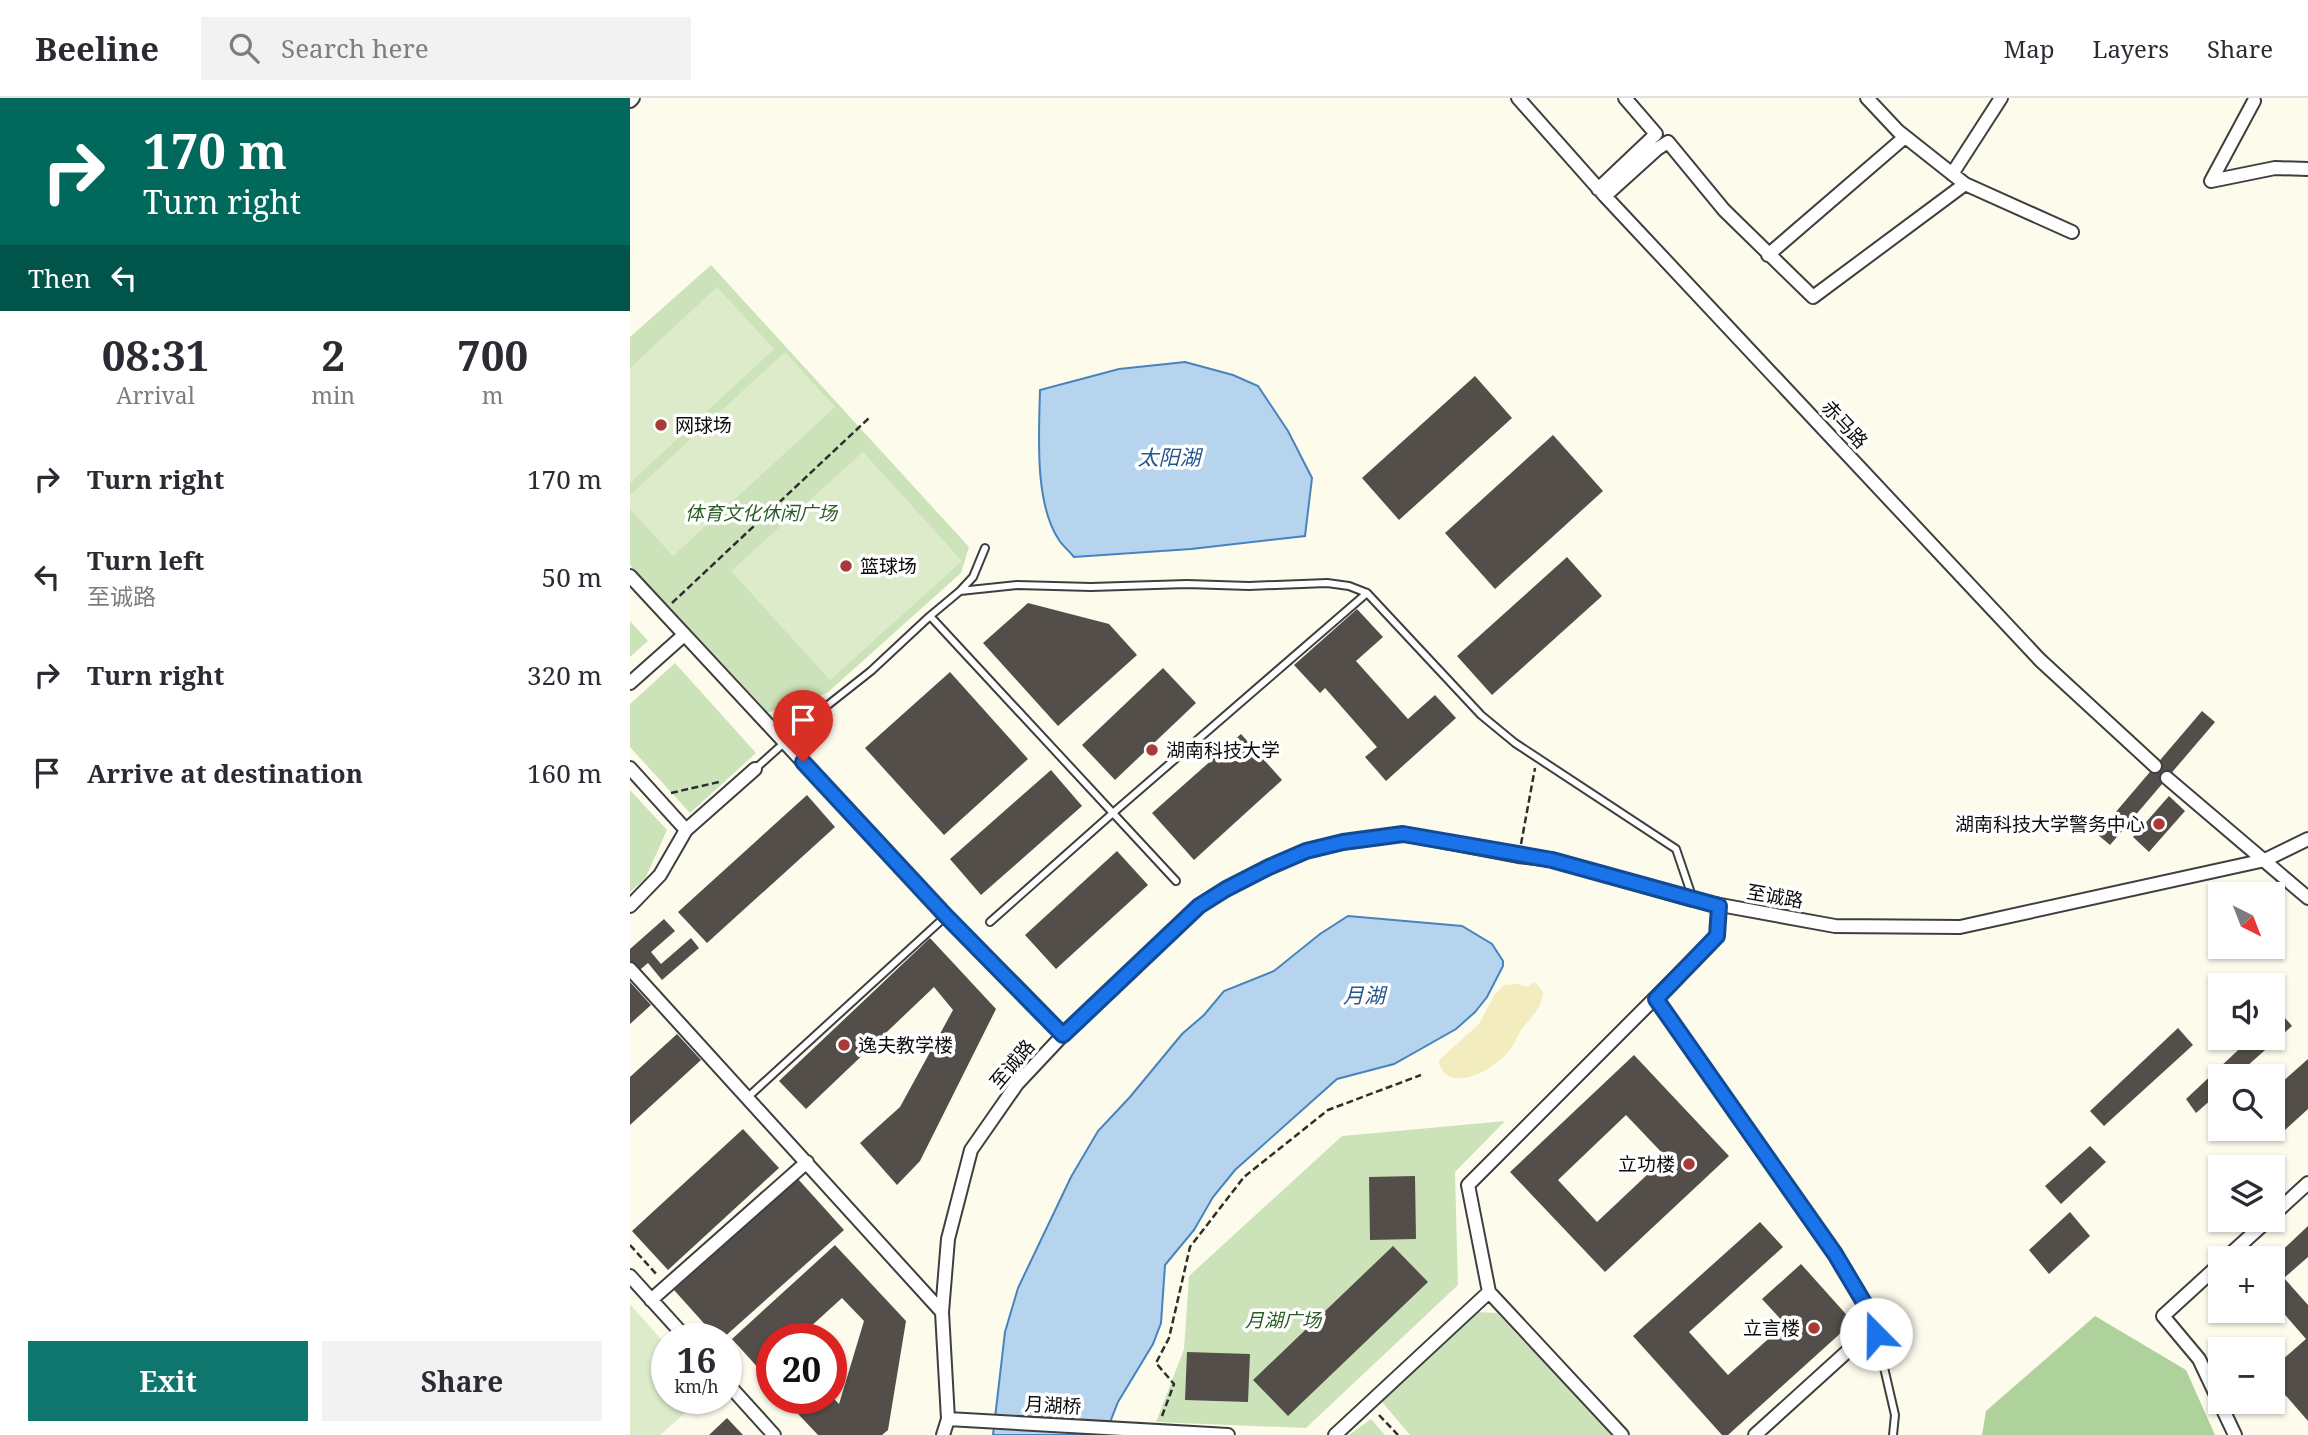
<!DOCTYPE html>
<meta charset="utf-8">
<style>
body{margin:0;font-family:"Noto Serif","Noto Sans SC",serif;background:#f2f2f3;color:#2b2b33;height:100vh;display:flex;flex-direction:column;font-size:26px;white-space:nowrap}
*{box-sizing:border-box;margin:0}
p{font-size:23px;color:#7c7c81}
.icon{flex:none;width:38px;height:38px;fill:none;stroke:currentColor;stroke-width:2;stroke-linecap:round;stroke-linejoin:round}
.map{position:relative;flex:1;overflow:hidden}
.drawer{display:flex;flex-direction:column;background:#fff;width:630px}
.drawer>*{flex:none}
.hud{background:#00695c;color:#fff;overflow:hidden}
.needle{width:46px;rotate:138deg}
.buttons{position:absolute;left:1578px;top:784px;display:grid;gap:14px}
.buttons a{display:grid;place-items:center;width:77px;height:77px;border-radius:0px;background:#fff;box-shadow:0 2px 5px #0004;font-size:35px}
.speed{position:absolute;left:21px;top:1225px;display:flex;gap:14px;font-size:35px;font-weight:700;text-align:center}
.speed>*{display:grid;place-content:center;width:91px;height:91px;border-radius:50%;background:#fff;box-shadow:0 2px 5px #0004;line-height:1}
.speed small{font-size:18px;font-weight:400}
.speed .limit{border:10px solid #d22;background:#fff;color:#111}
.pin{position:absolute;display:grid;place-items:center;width:60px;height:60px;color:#fff;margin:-72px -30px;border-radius:50% 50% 50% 0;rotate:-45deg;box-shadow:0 0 7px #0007}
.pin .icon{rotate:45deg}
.me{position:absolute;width:77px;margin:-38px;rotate:338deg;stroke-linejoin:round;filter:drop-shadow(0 0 5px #0008)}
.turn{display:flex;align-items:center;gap:24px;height:147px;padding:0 28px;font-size:32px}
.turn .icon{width:91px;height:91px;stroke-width:2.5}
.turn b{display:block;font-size:49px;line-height:60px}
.then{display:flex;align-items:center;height:66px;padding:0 28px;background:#0003;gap:14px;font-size:26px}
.eta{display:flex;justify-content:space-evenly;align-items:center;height:119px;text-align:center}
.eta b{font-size:42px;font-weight:700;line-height:49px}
.button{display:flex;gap:14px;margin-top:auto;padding:14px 28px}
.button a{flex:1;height:80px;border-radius:0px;background:#0f766e;color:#fff;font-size:28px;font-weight:700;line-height:80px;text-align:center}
.button a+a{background:#f2f2f3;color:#2b2b33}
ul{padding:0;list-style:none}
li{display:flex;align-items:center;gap:21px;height:98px;padding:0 28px}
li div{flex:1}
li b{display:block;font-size:26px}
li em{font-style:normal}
header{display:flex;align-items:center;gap:42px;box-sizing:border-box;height:98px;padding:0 35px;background:#fff;border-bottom:2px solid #e1e1e2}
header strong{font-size:33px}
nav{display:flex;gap:38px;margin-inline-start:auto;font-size:24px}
.search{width:490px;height:63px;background:#f2f2f3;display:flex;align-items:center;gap:18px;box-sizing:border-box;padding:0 24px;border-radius:0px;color:#7c7c81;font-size:26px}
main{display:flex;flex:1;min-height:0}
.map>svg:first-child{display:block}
</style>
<header>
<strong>Beeline</strong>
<div class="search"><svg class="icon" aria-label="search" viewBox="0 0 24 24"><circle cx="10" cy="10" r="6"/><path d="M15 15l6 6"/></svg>Search here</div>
<nav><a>Map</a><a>Layers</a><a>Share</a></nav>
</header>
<main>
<section class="drawer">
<div class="hud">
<div class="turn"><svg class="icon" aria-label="right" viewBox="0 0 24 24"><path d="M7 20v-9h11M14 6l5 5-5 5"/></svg><div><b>170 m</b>Turn right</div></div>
<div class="then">Then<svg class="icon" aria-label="left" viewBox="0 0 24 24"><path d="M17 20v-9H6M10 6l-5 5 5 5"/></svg></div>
</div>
<div class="eta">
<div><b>08:31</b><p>Arrival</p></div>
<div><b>2</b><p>min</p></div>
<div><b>700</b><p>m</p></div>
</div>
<ul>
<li><svg class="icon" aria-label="right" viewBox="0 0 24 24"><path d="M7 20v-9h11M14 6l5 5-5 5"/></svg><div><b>Turn right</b></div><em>170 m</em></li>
<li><svg class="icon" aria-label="left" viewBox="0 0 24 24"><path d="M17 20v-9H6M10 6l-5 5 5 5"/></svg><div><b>Turn left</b><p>至诚路</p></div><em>50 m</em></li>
<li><svg class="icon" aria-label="right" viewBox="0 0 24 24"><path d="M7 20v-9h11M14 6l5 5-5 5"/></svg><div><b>Turn right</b></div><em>320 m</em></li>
<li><svg class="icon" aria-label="arrive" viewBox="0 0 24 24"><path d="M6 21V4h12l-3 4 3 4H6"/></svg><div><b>Arrive at destination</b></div><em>160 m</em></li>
</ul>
<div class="button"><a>Exit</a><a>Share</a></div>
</section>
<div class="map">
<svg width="1678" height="1337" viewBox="0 0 1678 1337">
<rect width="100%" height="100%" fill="#fdfbec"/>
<!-- green -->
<path fill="#cce3ba" d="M81,167L339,449L331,475L197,595L137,615L0,467V239Z
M0,523L18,543L0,559Z
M45,565L126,655L60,715L0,649V606Z
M0,692L37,732L15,781L0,794Z
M875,1023L825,1074L828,1187L676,1330L526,1324L554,1251L559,1178L712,1038Z
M847,1214L867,1215L982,1337H780L752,1304Z
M741,1321L755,1337H719Z"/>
<!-- forest -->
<path fill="#afd19c" d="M1465,1218L1556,1272L1585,1337H1352L1356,1313Z"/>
<!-- sand -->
<path fill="#f3ecbe" d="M905,884L913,894C912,911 902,917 892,931C887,937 886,944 881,950C869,966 846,982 825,980C816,980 809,970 809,962L849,926L865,896L874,887L889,886L897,889Z"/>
<!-- pitch -->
<path fill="#ddebcb" d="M87,189L144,251L0,385V270Z
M155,254L205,309L43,458L0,411V397Z
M233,354L332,463L200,582L101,473Z
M0,1206L37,1248V1300H72L30,1337H0Z"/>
<!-- water -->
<path fill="#b7d4ee" stroke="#4783bc" stroke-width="2" d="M555,264L603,277L628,288L658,333L682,380L675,438L561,451L444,459C439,453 433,448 429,442C404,405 409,335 410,292L489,271Z
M718,818L832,828L862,846L873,863V868L857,899L845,914L826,931L764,966L707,981L605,1072L583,1099L564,1132L535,1167L531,1225L523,1246L488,1304L475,1337H363L375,1234L388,1190L441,1079L468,1033L500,999L552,936L574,917L594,893L644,873L690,836Z"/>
<!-- building -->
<path fill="#534e49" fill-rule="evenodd" d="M845,278L882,320L769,422L732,380Z
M923,337L973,393L865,491L815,435Z
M937,459L972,498L862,597L827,558Z
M398,505L479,526L507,557L428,628L353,545Z
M727,511L753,539L726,563L778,621L805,597L826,620L756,683L735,659L747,649L695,590L690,595L664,567Z
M533,570L566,605L485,682L452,647Z
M320,574L398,661L314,737L235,650Z
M1572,613L1585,624L1480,747L1467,736Z
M611,636L652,682L564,762L522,715Z
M421,672L452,708L351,797L320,761Z
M177,697L205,729L77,845L48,814Z
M1539,698L1555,713L1519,754L1503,739Z
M487,753L518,787L426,871L395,837Z
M34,821L45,833L21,854L31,866L61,840L69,850L32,882L18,865L6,875L0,867V851Z
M300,840L366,911L290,1063L267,1087L230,1045L270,1009L323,912L304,889L176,1011L149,983Z
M0,884L21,907L0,926Z
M1649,913L1662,928L1606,978H1591V993L1566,1015L1556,1001L1621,940H1643V918Z
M1548,930L1563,947L1474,1028L1460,1013Z
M47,936L71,962L0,1027V979Z
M1004,957L1099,1058L975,1174L880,1074ZM996,1017L1036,1059L967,1124L928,1082Z
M1678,961V1011L1644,1042L1636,1033L1626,1039L1619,1031H1643V992Z
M113,1031L149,1070L38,1172L2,1133Z
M1460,1048L1476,1064L1431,1106L1415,1088Z
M785,1078L786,1141L740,1142L739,1079Z
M168,1081L214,1132L92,1241H88L44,1192Z
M1440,1114L1460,1138L1419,1176L1399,1152Z
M1130,1124L1153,1149L1059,1234L1098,1277L1155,1226L1132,1201L1171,1166L1223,1224L1098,1337H1092L1003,1238Z
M1678,1128V1159L1654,1180L1678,1207V1323L1643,1283V1270L1676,1241L1643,1203V1161Z
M205,1147L276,1223L258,1332L252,1337H188L153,1300H201V1298L209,1306L234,1223L212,1200L167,1241H142V1264L131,1273L102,1241Z
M763,1148L798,1184L658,1318L623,1282Z
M557,1254L620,1256L618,1304L555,1302Z
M97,1320L113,1337H79Z"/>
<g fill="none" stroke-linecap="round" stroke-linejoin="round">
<!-- lane casing -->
<g stroke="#3f3f3f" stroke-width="10">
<path id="lane" d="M330,493L343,479L355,450
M300,518L546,783
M125,671L184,618L241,573L300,518L330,493L387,487L461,489L557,486L619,488L697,485L719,488L737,495L851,617L885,645L1046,751L1063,801
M360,824L484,714L737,495
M1025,901L1205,1156L1242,1218L1265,1317L1263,1337
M118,999L316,818"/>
</g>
<!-- street casing -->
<g stroke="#3f3f3f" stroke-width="16">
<path id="street" d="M888,0L975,98L1410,562L1525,668
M1237,0L1268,33L1335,86L1442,134
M0,3L3,0
M1624,3L1581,83L1645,70L1678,71
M1322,76L1371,0
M968,91L1026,36L995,0
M975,98L1027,51L1038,44L1094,112L1183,199L1335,86
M1138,157L1275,39
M0,478L316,818L433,937
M0,585L54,537
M0,670L56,732L125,671
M1537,680L1678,800
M0,808L30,777L56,732
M0,871L312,1214
M1643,1117L1678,1085
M1596,1160L1638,1122
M1591,1165L1533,1218L1569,1261L1605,1337
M0,1178L57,1241
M859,1194L992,1337
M21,1202L177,1064
M96,1284L144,1337
M318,1321L598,1337
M313,1337L318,1321L312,1214L318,1141L341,1052L387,986L433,937L569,808L596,791L639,769L676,753L713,744L773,736L888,758L922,762L1063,802L1205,828L1330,829L1635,762L1678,741
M705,1337L859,1194L838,1087L1087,838L1089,808
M1125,1337L1231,1241L1246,1236"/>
</g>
<!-- path -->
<path stroke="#2e2e2e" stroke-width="2.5" stroke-dasharray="7 3.5" stroke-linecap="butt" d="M42,505L239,320
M41,695L89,684
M891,746L905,670
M0,1147L28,1178
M749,1317L768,1337
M532,1318L544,1286L526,1265L539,1240L560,1149L614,1079L698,1012L791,977"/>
<!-- lane -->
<use href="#lane" stroke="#fff" stroke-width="6"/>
<!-- street -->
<use href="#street" stroke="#fff" stroke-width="12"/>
</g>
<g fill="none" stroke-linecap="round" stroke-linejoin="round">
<!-- route casing -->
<g stroke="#114b97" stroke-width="18">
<path id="route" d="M173,664L316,818L433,937L569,808L596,791L639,769L676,753L713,744L773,736L922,762L1089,808L1087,838L1026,901L1205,1156L1242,1218L1246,1236"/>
</g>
<!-- route -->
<use href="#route" stroke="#1a73e8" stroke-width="12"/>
</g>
<!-- markers -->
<g fill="#aa3a35" stroke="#fff" stroke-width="2.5">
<circle cx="31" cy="327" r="7"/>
<circle cx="216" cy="468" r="7"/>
<circle cx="522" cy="652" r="7"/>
<circle cx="1529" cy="726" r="7"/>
<circle cx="214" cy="947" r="7"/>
<circle cx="1059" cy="1066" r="7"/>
<circle cx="1184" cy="1230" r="7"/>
</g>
<g text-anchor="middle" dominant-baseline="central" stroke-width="7" stroke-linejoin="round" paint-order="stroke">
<!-- street labels -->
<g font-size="19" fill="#0c0c0c" stroke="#fff">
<text transform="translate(1215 326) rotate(47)">赤马路</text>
<text transform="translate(1145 798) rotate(10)">至诚路</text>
<text transform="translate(382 966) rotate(-50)">至诚路</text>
<text transform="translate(423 1307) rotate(3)">月湖桥</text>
</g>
<!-- poi labels -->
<g font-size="19" fill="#0c0c0c" stroke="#fff" text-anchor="start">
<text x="45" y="327">网球场</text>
<text x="230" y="468">篮球场</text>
<text x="536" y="652">湖南科技大学</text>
<text x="1515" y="726" text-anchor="end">湖南科技大学警务中心</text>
<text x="228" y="947">逸夫教学楼</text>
<text x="1045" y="1066" text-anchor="end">立功楼</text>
<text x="1170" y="1230" text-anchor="end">立言楼</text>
</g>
<!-- park labels -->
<g font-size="19" font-style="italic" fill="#2b5b25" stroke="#fff">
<text x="131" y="415">体育文化休闲广场</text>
<text x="653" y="1222">月湖广场</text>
</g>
<!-- water labels -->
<g font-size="21" font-style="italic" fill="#25568d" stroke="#fff">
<text x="539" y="359">太阳湖</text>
<text x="734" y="897">月湖</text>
</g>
</g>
</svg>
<div class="buttons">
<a><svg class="needle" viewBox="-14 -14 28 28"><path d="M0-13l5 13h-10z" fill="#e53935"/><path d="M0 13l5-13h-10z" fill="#7c7c81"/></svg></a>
<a><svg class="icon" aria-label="sound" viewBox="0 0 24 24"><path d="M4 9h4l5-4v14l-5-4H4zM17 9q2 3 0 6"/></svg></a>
<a><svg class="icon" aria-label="search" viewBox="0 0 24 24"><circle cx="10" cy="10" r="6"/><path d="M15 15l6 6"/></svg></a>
<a><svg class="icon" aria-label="layers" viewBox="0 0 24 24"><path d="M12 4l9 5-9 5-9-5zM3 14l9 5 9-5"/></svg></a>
<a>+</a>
<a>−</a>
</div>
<div class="speed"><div>16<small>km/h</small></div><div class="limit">20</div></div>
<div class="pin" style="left:173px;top:664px;background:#d93025"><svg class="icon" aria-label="arrive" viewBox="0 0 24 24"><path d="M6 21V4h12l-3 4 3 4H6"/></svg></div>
<svg class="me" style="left:1246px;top:1236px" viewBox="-20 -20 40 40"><circle r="19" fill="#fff"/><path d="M0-13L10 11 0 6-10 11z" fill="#1a73e8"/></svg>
</div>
</main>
